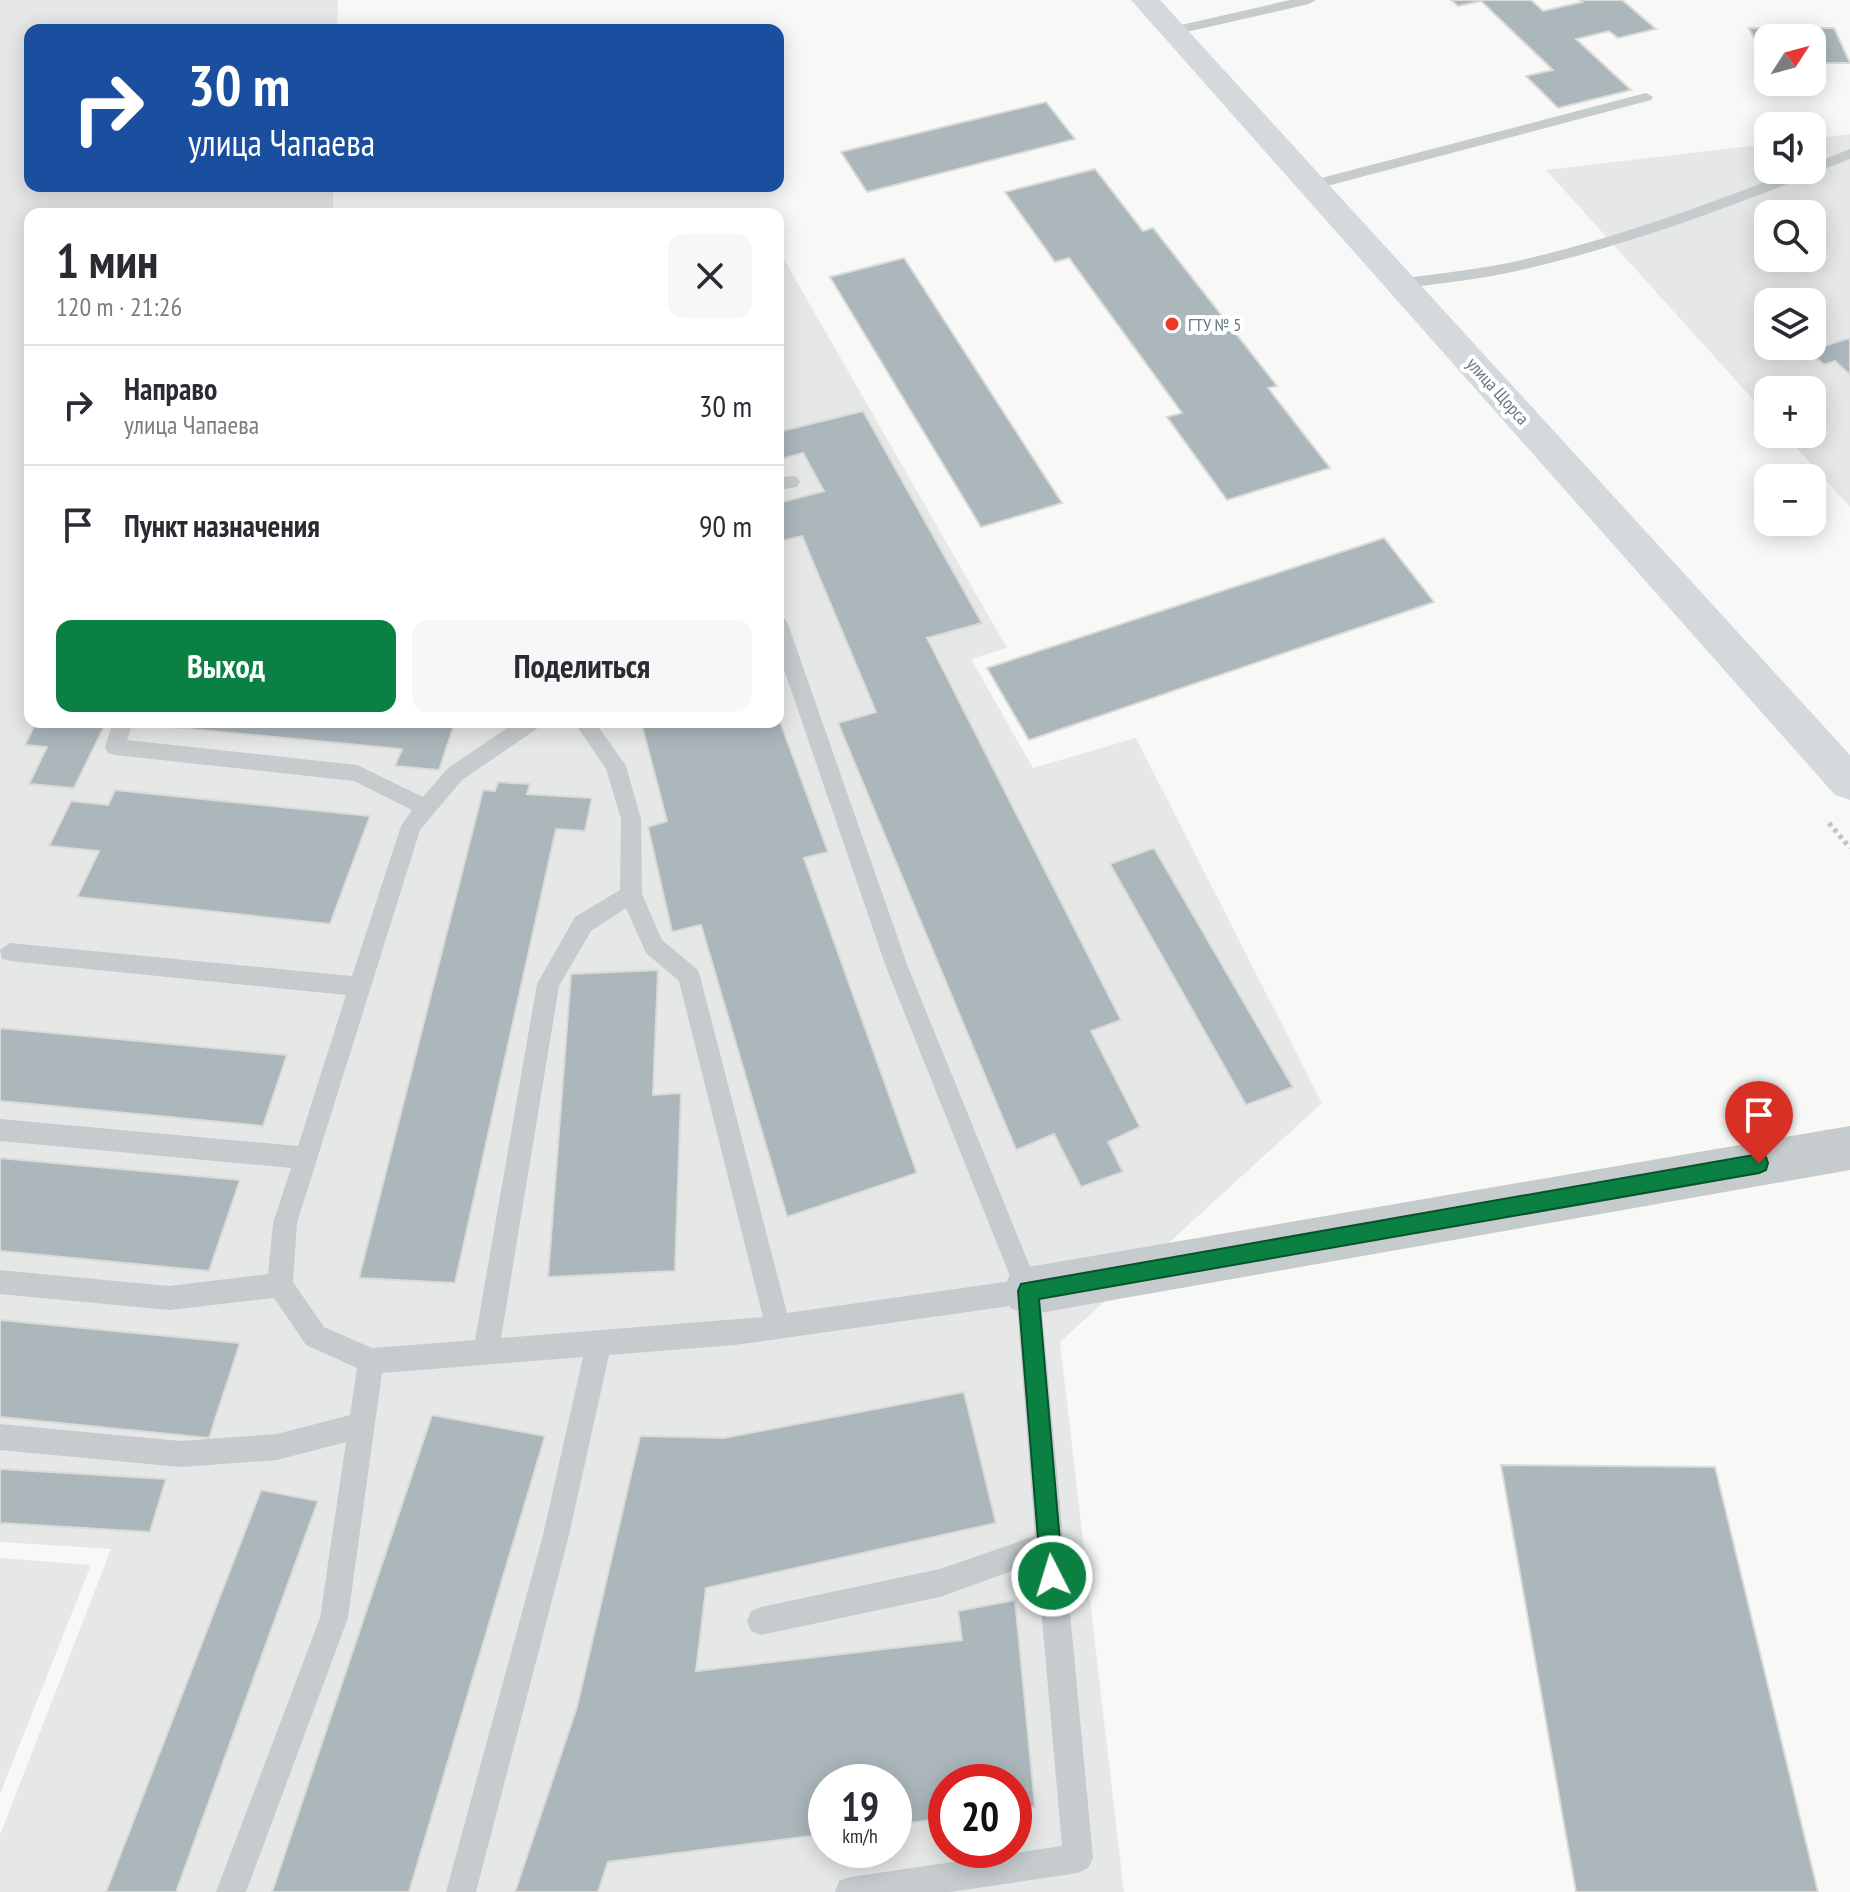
<!DOCTYPE html>
<html lang="ru">
<meta charset="utf-8">
<style>
body{margin:0;font-family:"PT Sans Narrow",sans-serif;background:#f7f7f7;color:#2b2b33;height:100vh;display:flex;flex-direction:column;font-size:30px;white-space:nowrap}
*{box-sizing:border-box;margin:0}
p{font-size:26px;color:#7c7c81}
.icon{flex:none;width:44px;height:44px;fill:none;stroke:currentColor;stroke-width:2;stroke-linecap:round;stroke-linejoin:round}
.map{position:relative;flex:1;overflow:hidden}
.panel{position:absolute;left:24px;top:208px;width:760px;height:520px;display:flex;flex-direction:column;background:#fff;border-radius:16px;box-shadow:0 4px 20px #0003}
.panel>*{flex:none}
.banner{position:absolute;left:24px;top:24px;width:760px;height:168px;border-radius:16px;box-shadow:0 4px 20px #0003;background:#1a4fa0;color:#fff;overflow:hidden}
.needle{width:52px;rotate:54deg}
.controls{position:absolute;left:1754px;top:24px;display:grid;gap:16px}
.controls a{display:grid;place-items:center;width:72px;height:72px;border-radius:16px;background:#fff;box-shadow:0 4px 20px #0003;font-size:40px}
.speed{position:absolute;left:808px;top:1764px;display:flex;gap:16px;font-size:40px;font-weight:700;text-align:center}
.speed>*{display:grid;place-content:center;width:104px;height:104px;border-radius:50%;background:#fff;box-shadow:0 4px 20px #0003;line-height:1}
.speed small{font-size:20px;font-weight:400}
.speed .limit{border:12px solid #d22;background:#fff;color:#111}
.pin{position:absolute;display:grid;place-items:center;width:68px;height:68px;color:#fff;margin:-82px -34px;border-radius:50% 50% 50% 0;rotate:-45deg;box-shadow:0 0 8px #0007}
.pin .icon{rotate:45deg}
.me{position:absolute;width:88px;margin:-44px;rotate:355deg;stroke-linejoin:round;filter:drop-shadow(0 0 6px #0008)}
.turn{display:flex;align-items:center;gap:28px;height:168px;padding:0 32px;font-size:36px}
.turn .icon{width:104px;height:104px;stroke-width:2.5}
.turn b{display:block;font-size:56px;line-height:68px}
.round{display:grid;place-items:center;flex:none;width:84px;height:84px;border-radius:16px;background:#f7f7f7}
.head{display:flex;align-items:center;justify-content:space-between;height:136px;padding:0 32px}
h1{font-size:48px;font-weight:700;line-height:60px}
.action{display:flex;gap:16px;margin-top:auto;padding:16px 32px}
.action a{flex:1;height:92px;border-radius:16px;background:#0b8043;color:#fff;font-size:32px;font-weight:700;line-height:92px;text-align:center}
.action a+a{background:#f7f7f7;color:#2b2b33}
ul{padding:0;list-style:none}
li{display:flex;align-items:center;gap:24px;height:120px;padding:0 32px;border-top:2px solid #e1e1e2}
li div{flex:1}
li b{display:block;font-size:30px}
li em{font-style:normal}
.map>svg:first-child{display:block}
</style>
<div class="map">
<svg width="1850" height="1892" viewBox="0 0 1850 1892">
<rect width="100%" height="100%" fill="#f8f8f6"/>
<!-- built -->
<path fill="#e6e8e7" fill-rule="evenodd" d="M0,0H338L337,30H30V186H333V214H30V722H778V249L1007,648L971,659L1033,768L1136,738L1322,1103L1060,1342L1124,1892H0V1835L111,1549L0,1542ZM826,1782H894V1850H826ZM946,1782H1014V1850H946Z
M1850,134V507L1784,434H1812V390H1768V416L1546,170L1768,144V170H1812V139ZM1768,214H1812V258H1768ZM1768,302H1812V346H1768Z
M0,1558L91,1565L0,1794Z"/>
<!-- building -->
<path fill="#acb7bb" stroke="#dadad8" stroke-width="2" d="M1451,0H1531L1543,11L1582,2L1579,0H1622L1656,29L1618,38L1609,31L1576,39L1631,90L1558,108L1526,76L1553,70L1481,1L1458,6Z
M1749,28H1834L1850,63H1812V38H1768L1766,63Z
M1046,102L1075,139L867,192L841,152Z
M1095,169L1143,231L1153,228L1277,386L1268,388L1330,468L1227,500L1167,417L1182,413L1069,258L1055,262L1005,192Z
M904,258L1062,503L981,527L830,277Z
M1850,338V375L1835,361L1824,365L1809,351Z
M863,411L982,623L927,638L1121,1020L1091,1031L1140,1127L1108,1142L1123,1172L1081,1187L1054,1134L1016,1150L838,723L876,712L802,536L778,542V503L824,491L803,453L778,460V432Z
M1384,538L1434,602L1029,740L987,668Z
M778,716L828,852L804,858L917,1173L787,1217L701,925L672,932L648,827L667,821L641,722H778Z
M36,722H86L85,725L104,727L74,788L29,784L47,747L25,745Z
M150,722H455L439,770L395,766L402,749L148,725Z
M498,782L530,784L527,794L592,798L585,831L556,829L455,1283L359,1278L483,790L495,791Z
M115,790L370,816L330,924L77,897L99,851L49,846L71,801L108,805Z
M1154,848L1293,1087L1246,1105L1110,864Z
M658,970L653,1095L681,1093L675,1271L548,1277L571,974Z
M0,1028L287,1055L263,1126L0,1101Z
M0,1158L240,1180L209,1271L0,1251Z
M0,1320L240,1343L209,1438L0,1417Z
M964,1392L996,1523L706,1588L696,1671L962,1640L958,1611L1015,1600L1035,1807L1014,1809V1782H946V1818L894,1825V1782H826V1834L608,1862L598,1892H515L577,1707L640,1436L724,1438Z
M432,1415L545,1436L409,1892H272Z
M1501,1465L1715,1467L1818,1892H1576Z
M0,1469L166,1479L150,1532L0,1523Z
M261,1490L318,1501L176,1892H106Z"/>
<g fill="none" stroke-linecap="round" stroke-linejoin="round">
<!-- path -->
<path stroke="#bfc3c4" stroke-width="5" stroke-dasharray="4 4" stroke-linecap="butt" d="M1829,823L1850,848"/>
<!-- service -->
<path fill="#c6cbcd" fill-rule="evenodd" d="M1290,0H1316L1309,4L1173,35L1166,31L1168,28Z
M1646,93L1653,97L1651,100L1312,190L1304,185L1306,182Z
M1850,149V159C1743,202 1635,244 1521,270C1482,279 1441,283 1401,289L1393,284L1401,279C1441,273 1482,269 1522,260C1616,238 1706,205 1796,170H1812V164Z
M791,476L797,477L800,482L797,487L778,490V478Z
M778,617L785,619L788,624L908,967L1040,1291L1093,1858L1088,1868L1078,1873L950,1892H835L839,1881L850,1877L1062,1846L1037,1562L940,1597L761,1635L751,1631L747,1621L751,1611L761,1607L940,1569L1035,1536L1017,1305L735,1345L609,1355L569,1535L476,1892H446L543,1535L583,1357L382,1373L348,1618L246,1892H216L320,1618L346,1442L277,1460L181,1467L0,1450V1424L181,1441L277,1434L350,1415L357,1368L306,1345L274,1298L169,1310L0,1294V1270L169,1286L268,1274L273,1223L291,1168L0,1141V1119L298,1146L346,995L10,961L2,959L0,950L10,943L352,976L401,826L412,810L354,781L115,755L108,753L105,747L113,722H133L127,740L357,765L423,797L448,768L516,722H541L538,728L462,780L420,830L297,1223L293,1282L324,1327L372,1348L475,1340L537,984L575,917L620,890L621,819L606,769L574,722H595L626,766L641,819L642,894L662,940L697,969L700,976L787,1313L1012,1281L886,967L778,652ZM626,908L646,953L679,981L763,1317L501,1338L559,986L591,931Z"/>
<!-- minor -->
<path fill="#c6cbcd" fill-rule="evenodd" d="M1850,1126V1170L1028,1315L1010,1308L1003,1291L1010,1274L1028,1267Z"/>
<!-- primary -->
<path fill="#d3d9dc" fill-rule="evenodd" d="M1131,0H1160L1850,755V800L1835,795Z"/>
</g>
<!-- route -->
<path fill="#0b8043" stroke="#07532c" stroke-width="2" d="M1759,1154L1766,1157L1768,1163L1766,1170L1759,1173L1039,1299L1063,1576L1060,1584L1052,1587L1044,1584L1041,1576L1018,1291L1021,1284Z"/>
<!-- markers -->
<circle fill="#eb3b24" stroke="#fff" stroke-width="3" cx="1172" cy="324" r="8"/>
<g text-anchor="middle" dominant-baseline="central" stroke-width="8" stroke-linejoin="round" paint-order="stroke">
<!-- far-poi labels -->
<g font-size="18" fill="#627882" stroke="#fff" text-anchor="start">
<text x="1188" y="324">ГТУ № 5</text>
</g>
<!-- far-street labels -->
<g font-size="18" fill="#627882" stroke="#fff">
<text transform="translate(1498 391) rotate(48)">улица Щорса</text>
</g>
</g>
</svg>
<div class="controls">
<a><svg class="needle" viewBox="-14 -14 28 28"><path d="M0-13l5 13h-10z" fill="#e53935"/><path d="M0 13l5-13h-10z" fill="#7c7c81"/></svg></a>
<a><svg class="icon" aria-label="sound" viewBox="0 0 24 24"><path d="M4 9h4l5-4v14l-5-4H4zM17 9q2 3 0 6"/></svg></a>
<a><svg class="icon" aria-label="search" viewBox="0 0 24 24"><circle cx="10" cy="10" r="6"/><path d="M15 15l6 6"/></svg></a>
<a><svg class="icon" aria-label="layers" viewBox="0 0 24 24"><path d="M12 4l9 5-9 5-9-5zM3 14l9 5 9-5"/></svg></a>
<a>+</a>
<a>−</a>
</div>
<div class="speed"><div>19<small>km/h</small></div><div class="limit">20</div></div>
<div class="pin" style="left:1759px;top:1163px;background:#d93025"><svg class="icon" aria-label="arrive" viewBox="0 0 24 24"><path d="M6 21V4h12l-3 4 3 4H6"/></svg></div>
<svg class="me" style="left:1052px;top:1576px" viewBox="-20 -20 40 40"><circle r="17" fill="#0b8043" stroke="#fff" stroke-width="3"/><path d="M0-11L8 9 0 5-8 9z" fill="#fff"/></svg>
<div class="banner">
<div class="turn"><svg class="icon" aria-label="right" viewBox="0 0 24 24"><path d="M7 20v-9h11M14 6l5 5-5 5"/></svg><div><b>30 m</b>улица Чапаева</div></div>
</div>
<section class="panel">
<div class="head"><div><h1>1 мин</h1><p>120 m · 21:26</p></div><a class="round"><svg class="icon" aria-label="close" viewBox="0 0 24 24"><path d="M6 6l12 12M18 6L6 18"/></svg></a></div>
<ul>
<li><svg class="icon" aria-label="right" viewBox="0 0 24 24"><path d="M7 20v-9h11M14 6l5 5-5 5"/></svg><div><b>Направо</b><p>улица Чапаева</p></div><em>30 m</em></li>
<li><svg class="icon" aria-label="arrive" viewBox="0 0 24 24"><path d="M6 21V4h12l-3 4 3 4H6"/></svg><div><b>Пункт назначения</b></div><em>90 m</em></li>
</ul>
<div class="action"><a>Выход</a><a>Поделиться</a></div>
</section>
</div>
